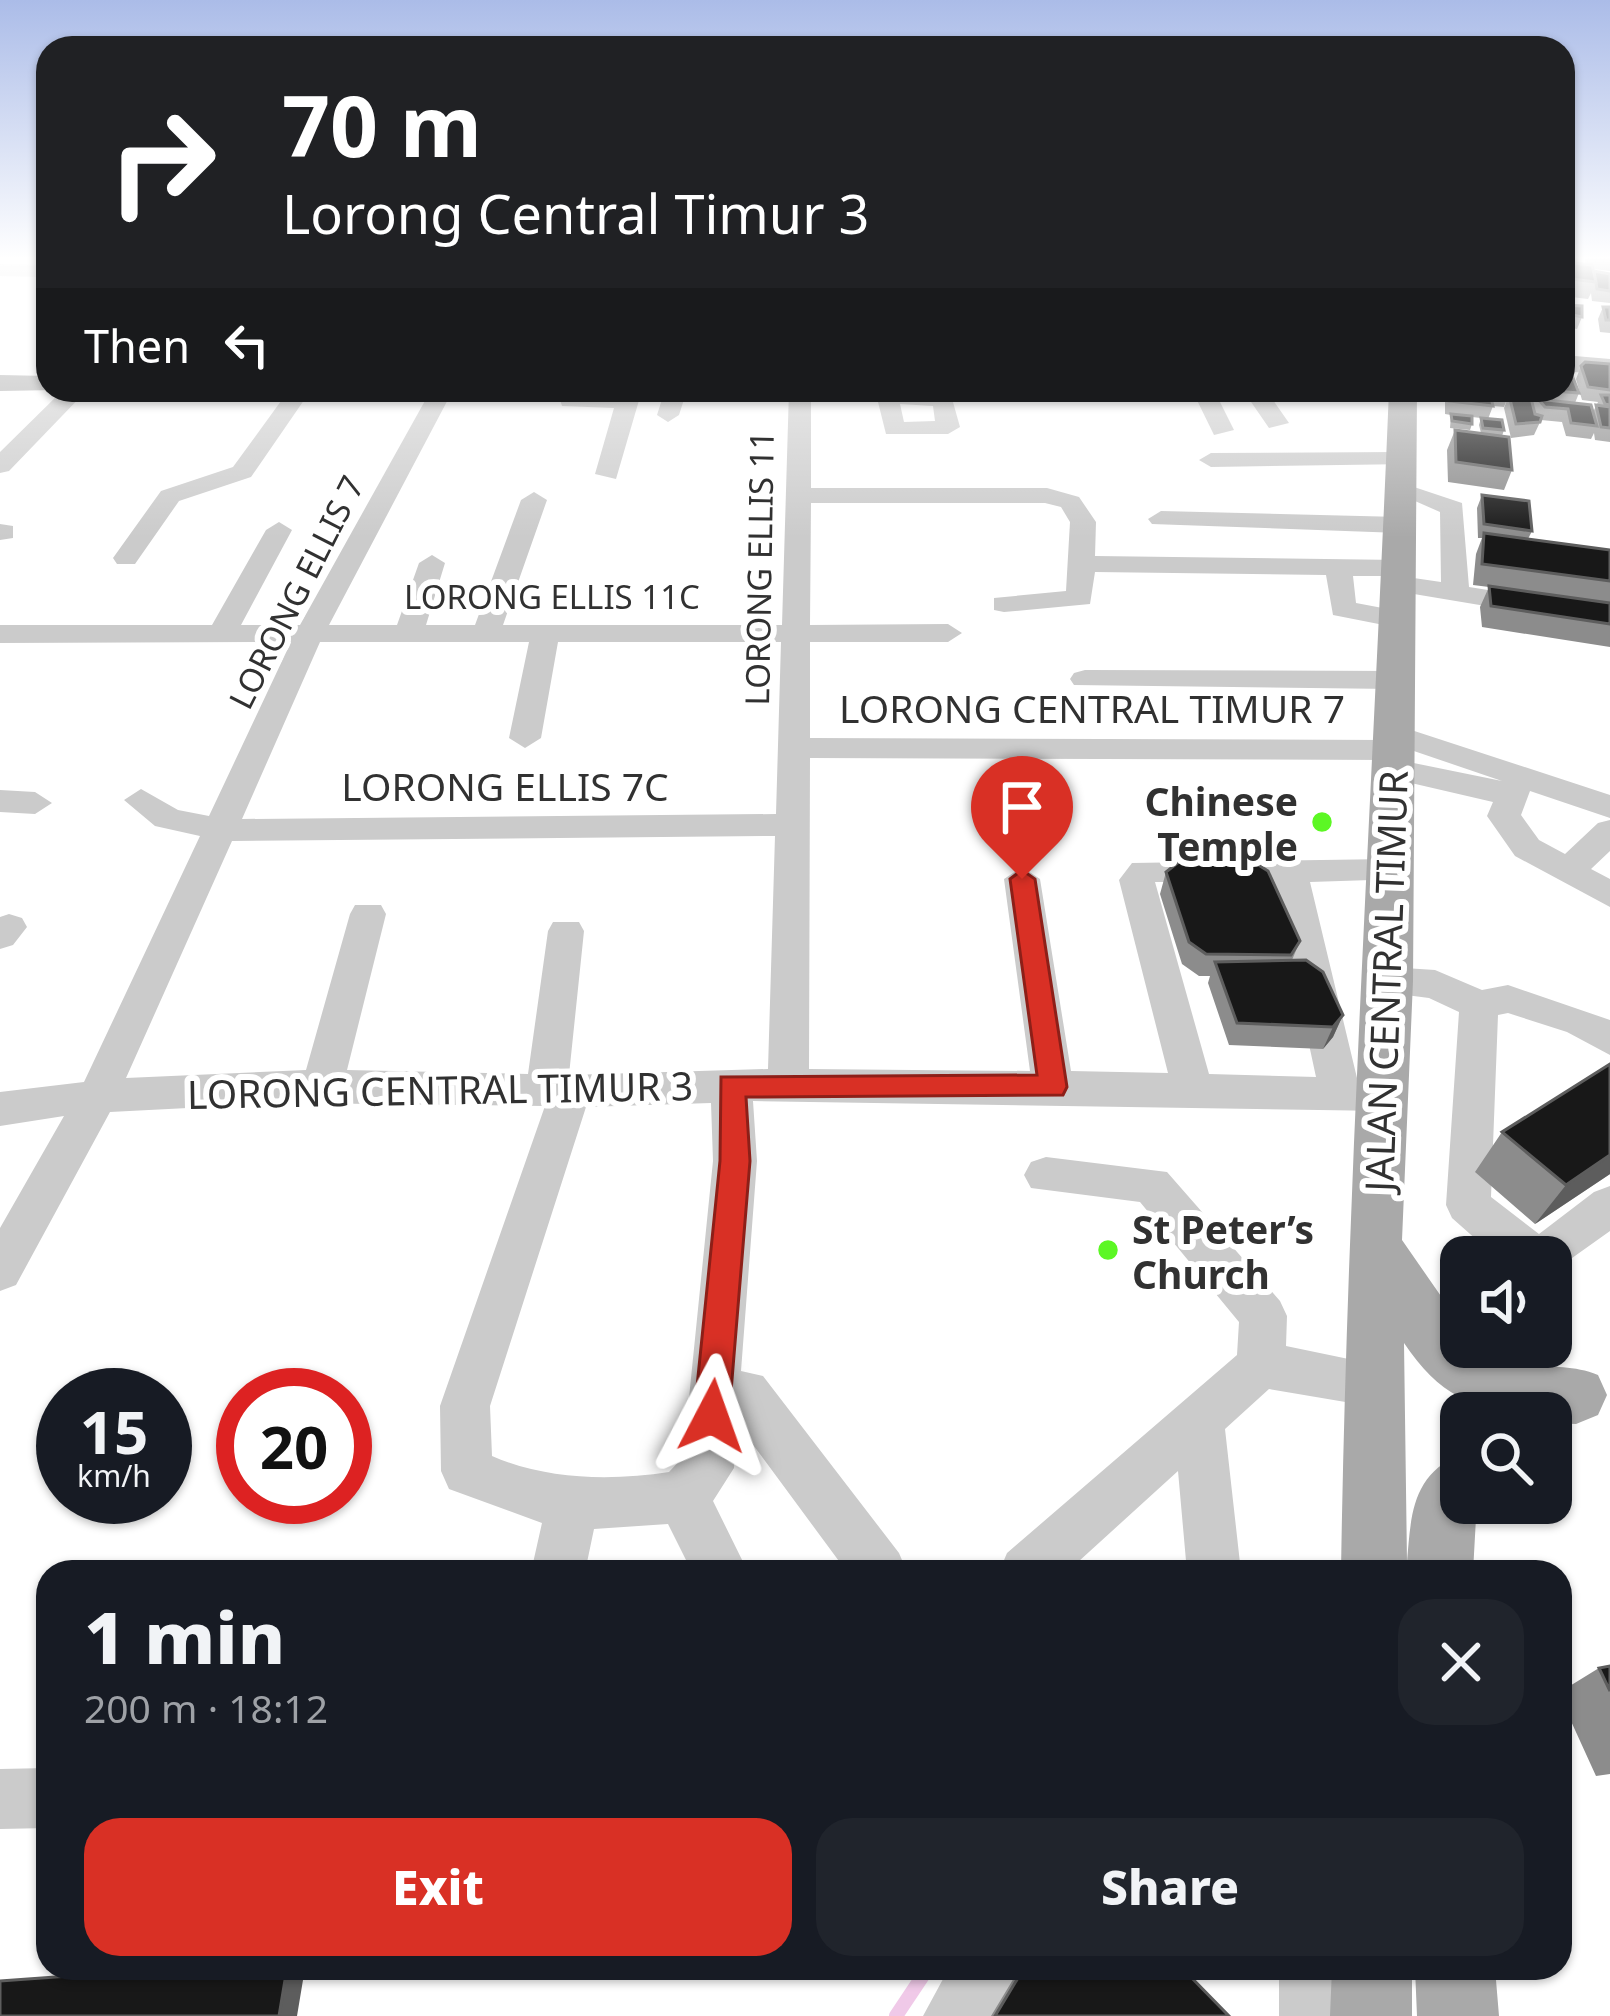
<!DOCTYPE html>
<meta charset="utf-8">
<style>
body{margin:0;font-family:"Noto Sans",sans-serif;background:#20242c;color:#f1f3f6;height:100vh;display:flex;flex-direction:column;font-size:45px;white-space:nowrap}
*{box-sizing:border-box;margin:0}
p{font-size:39px;color:#9ea1a6}
.icon{flex:none;width:66px;height:66px;fill:none;stroke:currentColor;stroke-width:2;stroke-linecap:round;stroke-linejoin:round}
.map{position:relative;flex:1;overflow:hidden}
.sheet{position:absolute;left:36px;top:1560px;width:1536px;height:420px;display:flex;flex-direction:column;background:#171b24;border-radius:36px;box-shadow:0 3px 9px #0004}
.sheet>*{flex:none}
.top-card{position:absolute;left:36px;top:36px;width:1539px;height:366px;border-radius:36px;box-shadow:0 3px 9px #0004;background:#202124;color:#fff;overflow:hidden}
.controls{position:absolute;left:1440px;top:1236px;display:grid;gap:24px}
.controls a{display:grid;place-items:center;width:132px;height:132px;border-radius:24px;background:#171b24;box-shadow:0 3px 9px #0004;font-size:60px}
.speed{position:absolute;left:36px;top:1368px;display:flex;gap:24px;font-size:60px;font-weight:700;text-align:center}
.speed>*{display:grid;place-content:center;width:156px;height:156px;border-radius:50%;background:#171b24;box-shadow:0 3px 9px #0004;line-height:1}
.speed small{font-size:30px;font-weight:400}
.speed .limit{border:18px solid #d22;background:#fff;color:#111}
.pin{position:absolute;display:grid;place-items:center;width:102px;height:102px;color:#fff;margin:-123px -51px;border-radius:50% 50% 50% 0;rotate:-45deg;box-shadow:0 0 12px #0007}
.pin .icon{rotate:45deg}
.me{position:absolute;width:132px;margin:-66px;rotate:4deg;stroke-linejoin:round;filter:drop-shadow(0 0 9px #0008)}
.turn{display:flex;align-items:center;gap:42px;height:252px;padding:0 48px;font-size:54px}
.turn .icon{width:156px;height:156px;stroke-width:2.5}
.turn b{display:block;font-size:84px;line-height:102px}
.then{display:flex;align-items:center;height:114px;padding:0 48px;background:#0003;gap:24px;font-size:45px}
.round{display:grid;place-items:center;flex:none;width:126px;height:126px;border-radius:36px;background:#20242c}
.overview{display:flex;align-items:center;justify-content:space-between;height:204px;padding:0 48px}
h1{font-size:72px;font-weight:800;line-height:90px}
.cta{display:flex;gap:24px;margin-top:auto;padding:24px 48px}
.cta a{flex:1;height:138px;border-radius:36px;background:#d93025;color:#fff;font-size:48px;font-weight:800;line-height:138px;text-align:center}
.cta a+a{background:#20242c;color:#f1f3f6}
.map>svg:first-child{display:block}
</style>
<div class="map">
<svg width="1610" height="2016" viewBox="0 0 1610 2016">
<rect width="100%" height="100%" fill="#fff"/>
<g fill="none" stroke-linecap="round" stroke-linejoin="round">
<!-- stream -->
<path stroke="#f0c9e8" stroke-width="14" d="M896,2016L928,1968"/>
<!-- minor -->
<path fill="#cbcbcb" fill-rule="evenodd" d="M0,264L48,265V277L0,276Z
M63,390H87L9,471L0,473V452Z
M289,390H311L251,477L179,501L135,564H117L113,558L161,491L233,467Z
M431,390H453L329,625H397L419,563L432,555L445,563L426,625H475L521,500L534,492L547,500L503,625H782L789,390H811V488H1047L1079,497L1096,522L1095,556L1399,560L1412,568L1400,576L1441,582L1440,512L1390,490L1402,483L1462,503L1469,587L1610,609V627L1390,590L1386,584L1399,576H1353L1356,603L1409,613V625L1399,628L1333,615L1326,575L1095,572L1090,604L1004,612L994,610V598L1066,591L1070,522L1061,507L1045,503H811L810,625L948,624L962,633L948,642H810V738L1383,740L1377,733L1393,724L1610,795V818L1530,791L1521,815L1539,840L1565,854L1598,823L1610,820V851L1591,869L1610,879V907L1515,856L1487,816L1493,802L1381,776L1376,769L1389,760L810,758L809,1069L1030,1071L1004,879L1022,867L1040,879L1071,1071L1168,1073L1119,880L1132,863L1390,859L1408,871L1402,879L1310,882L1357,1078L1399,1083L1405,1095L1399,1107L1384,1111L753,1101L757,1161L741,1371L763,1376L899,1553L907,1572H847L737,1423L734,1468L713,1501L748,1572H692L668,1524L594,1529L585,1572H531L542,1523L449,1489L441,1471L440,1406L545,1106L286,1103L110,1112L16,1285L0,1291V1228L64,1116L0,1126V1092L84,1082L200,836L155,826L124,800L141,789L178,810L209,816L291,642L0,643V625H212L266,530L279,522L292,530L241,625H300ZM320,642H529L509,738L525,748L541,738L558,642H781L776,814L242,819ZM1408,749L1502,781L1394,759ZM775,836L768,1069L569,1075L584,931L579,922H553L548,931L528,1074L347,1070L386,914L381,905H355L350,914L306,1070L126,1078L232,841ZM1155,882H1274L1316,1077L1209,1074ZM711,1103L713,1161L683,1457L669,1472C612,1481 546,1480 492,1456L490,1406L586,1107Z
M557,390L618,395L620,390H642L616,479L595,474L614,408L562,406Z
M665,390H687L679,415L668,422L657,415Z
M875,390L951,395L960,427L948,434H886ZM900,404L933,406L935,421L904,422Z
M1192,390H1266L1289,423L1269,428L1249,399L1218,398L1234,430L1214,435Z
M1402,452L1414,459L1410,464L1211,467L1199,460L1211,453Z
M1161,511L1400,517L1413,525L1400,533L1152,524L1148,519Z
M0,524L13,526V538L0,540Z
M1085,670L1393,671L1408,680L1393,689L1074,685L1070,679L1074,673Z
M0,790L35,792L52,803L35,814L0,812Z
M9,914L22,918L27,927L13,945L0,949V917Z
M1389,967L1435,970L1482,990L1508,985L1610,1020V1055L1567,1032L1508,1013L1498,1015L1491,1197L1539,1234L1594,1192L1610,1186V1231L1551,1273V1257H1496L1452,1218L1446,1205L1459,1012L1429,998L1375,991L1370,981L1375,971Z
M1046,1157L1167,1172L1280,1301L1287,1316L1286,1346L1392,1368L1400,1384L1392,1400L1375,1407L1269,1389L1225,1429L1241,1572H1187L1178,1471L1067,1572H999L1007,1553L1237,1355L1239,1322L1140,1202L1031,1188L1024,1175L1031,1162Z
M48,1768V1828L0,1829V1769Z
M949,1968H1021L995,2016H923Z
M1279,1968H1345V2016H1279Z"/>
<!-- major -->
<path fill="#a9a9a9" fill-rule="evenodd" d="M1563,355L1610,359V375L1563,371Z
M0,375L48,376V390H56L0,391Z
M1389,390H1417L1413,981L1402,1240L1461,1325V1347C1486,1347 1503,1360 1528,1364C1553,1368 1574,1365 1598,1375L1607,1395L1598,1415L1576,1424L1551,1423V1413C1483,1413 1444,1403 1404,1343L1407,1562C1411,1514 1412,1475 1461,1454V1503H1486L1476,1518L1473,1572H1341C1347,1178 1373,784 1389,390Z
M1332,1968H1412V2016H1330Z
M1415,1968H1495L1499,2016H1417Z"/>
</g>
<!-- wall -->
<path fill="#8c8c8c" d="M1563,256L1579,257L1576,263L1585,264V256H1610V271L1593,269V272L1610,274V303L1592,301L1591,293L1588,299L1563,296Z
M1563,305L1582,317L1577,329L1563,326Z
M1603,307H1610V333L1600,332L1598,319Z
M1610,364V442L1595,440L1594,433L1591,439L1566,436L1562,422L1541,420L1534,435L1511,438L1504,408L1509,395L1508,390H1563L1579,393L1575,403L1593,412L1598,402L1582,400L1576,379L1581,366Z
M1441,390H1508L1509,394L1504,407L1493,406L1488,419L1504,430L1502,436L1512,470L1504,490L1448,482L1447,450L1455,430L1481,433L1479,425L1481,418L1472,417V424L1470,430L1450,428L1451,415L1445,414V398H1442Z
M1482,495L1532,531L1528,539L1610,550V647L1482,627L1480,607L1489,587L1473,585L1476,554L1482,538H1478L1477,508Z
M1166,872L1300,941L1292,960L1343,1015L1333,1037L1323,1049L1229,1045L1208,983L1210,976H1199L1182,964L1160,894Z
M1502,1132L1610,1174L1535,1224L1475,1172Z
M1610,1666V1774L1596,1776L1560,1697V1692L1599,1668Z
M1020,1968H1182L1229,2016H991Z"/>
<!-- shaded-wall -->
<path fill="#5d5d5d" d="M1343,1015L1333,1037L1323,1049L1333,1027Z
M1610,1155V1174L1535,1224L1566,1185Z
M287,1968H305L297,2016H279Z"/>
<!-- building -->
<path fill="#181818" stroke="#5d5d5d" stroke-width="3" d="M1563,262L1592,265L1596,282L1563,278Z
M1594,271L1610,274V291L1597,289Z
M1563,305L1582,306V317L1563,313Z
M1603,307H1610V320H1606Z
M1563,360H1566L1579,393L1542,390H1563Z
M1585,362L1610,364V390L1588,387L1581,366Z
M1448,390L1490,394L1493,406L1449,401Z
M1488,390H1508L1509,394L1488,392Z
M1509,395L1531,398L1535,414L1542,416L1540,422L1516,424Z
M1601,395H1610V405L1605,404Z
M1538,399L1591,405L1597,426L1571,423L1568,409L1545,407Z
M1596,405L1610,407V428L1601,427Z
M1451,414L1472,416V424L1452,421Z
M1481,418L1502,420L1504,430L1483,428Z
M1455,430L1509,437L1512,470L1456,462Z
M1482,495L1529,501L1532,531L1484,524Z
M1484,533L1610,550V581L1482,564Z
M1489,586L1610,603V624L1491,606Z
M1249,859L1268,871L1300,941L1291,955L1206,954L1189,942L1166,872L1180,861Z
M1306,960L1323,972L1343,1015L1333,1027L1237,1023L1215,962Z
M1610,1064V1155L1566,1185L1502,1132Z
M1610,1666V1691L1599,1668Z
M180,1968H287L279,2016H0V1981Z
M1024,1968H1182L1229,2016H995Z"/>
<!-- sky -->
<linearGradient id="sky" x2="0" y2="1"><stop stop-color="#abbce8"/><stop offset="0.48" stop-color="#fff"/><stop offset="1" stop-color="#fff" stop-opacity="0"/></linearGradient>
<rect width="1610" height="538" fill="url(#sky)"/>
<!-- route -->
<path fill="#d93025" stroke="#8d1f18" stroke-width="3" d="M1022,870L1035,879L1067,1087L1063,1095L746,1097L750,1161L729,1416L724,1428L712,1433L699,1428L694,1416L720,1161L721,1077L1037,1075L1010,879Z"/>
<!-- markers -->
<g fill="#5cf724" stroke="#fff" stroke-width="4.5">
<circle cx="1322" cy="822" r="12"/>
<circle cx="1108" cy="1250" r="12"/>
</g>
<g text-anchor="middle" dominant-baseline="central" stroke-width="12" stroke-linejoin="round" paint-order="stroke">
<!-- far-street labels -->
<g font-size="33" fill="#313131" stroke="#fff">
<text transform="translate(759 568) rotate(-89)">LORONG ELLIS 11</text>
<text transform="translate(296 592) rotate(-63)">LORONG ELLIS 7</text>
<text x="552" y="596">LORONG ELLIS 11C</text>
</g>
<!-- street labels -->
<g font-size="39" fill="#313131" stroke="#fff">
<text x="1092" y="707">LORONG CENTRAL TIMUR 7</text>
<text x="505" y="785">LORONG ELLIS 7C</text>
<text transform="translate(1385 981) rotate(-88)">JALAN CENTRAL TIMUR</text>
<text transform="translate(440 1089) rotate(-1)">LORONG CENTRAL TIMUR 3</text>
</g>
<!-- poi labels -->
<g font-size="39" font-weight="bold" fill="#313131" stroke="#fff" text-anchor="end">
<text x="1298" y="800">Chinese<tspan x="1298" dy="45">Temple</tspan></text>
<text x="1132" y="1228" text-anchor="start">St Peter’s<tspan x="1132" dy="45">Church</tspan></text>
</g>
</g>
</svg>
<div class="controls">
<a><svg class="icon" aria-label="sound" viewBox="0 0 24 24"><path d="M4 9h4l5-4v14l-5-4H4zM17 9q2 3 0 6"/></svg></a>
<a><svg class="icon" aria-label="search" viewBox="0 0 24 24"><circle cx="10" cy="10" r="6"/><path d="M15 15l6 6"/></svg></a>
</div>
<div class="speed"><div>15<small>km/h</small></div><div class="limit">20</div></div>
<div class="pin" style="left:1022px;top:879px;background:#d93025"><svg class="icon" aria-label="arrive" viewBox="0 0 24 24"><path d="M6 21V4h12l-3 4 3 4H6"/></svg></div>
<svg class="me" style="left:712px;top:1416px" viewBox="-20 -20 40 40"><path d="M0-17L14 15 0 8-14 15z" fill="#d93025" stroke="#fff" stroke-width="4"/></svg>
<div class="top-card">
<div class="turn"><svg class="icon" aria-label="right" viewBox="0 0 24 24"><path d="M7 20v-9h11M14 6l5 5-5 5"/></svg><div><b>70 m</b>Lorong Central Timur 3</div></div>
<div class="then">Then<svg class="icon" aria-label="left" viewBox="0 0 24 24"><path d="M17 20v-9H6M10 6l-5 5 5 5"/></svg></div>
</div>
<section class="sheet">
<div class="overview"><div><h1>1 min</h1><p>200 m · 18:12</p></div><a class="round"><svg class="icon" aria-label="close" viewBox="0 0 24 24"><path d="M6 6l12 12M18 6L6 18"/></svg></a></div>
<div class="cta"><a>Exit</a><a>Share</a></div>
</section>
</div>
